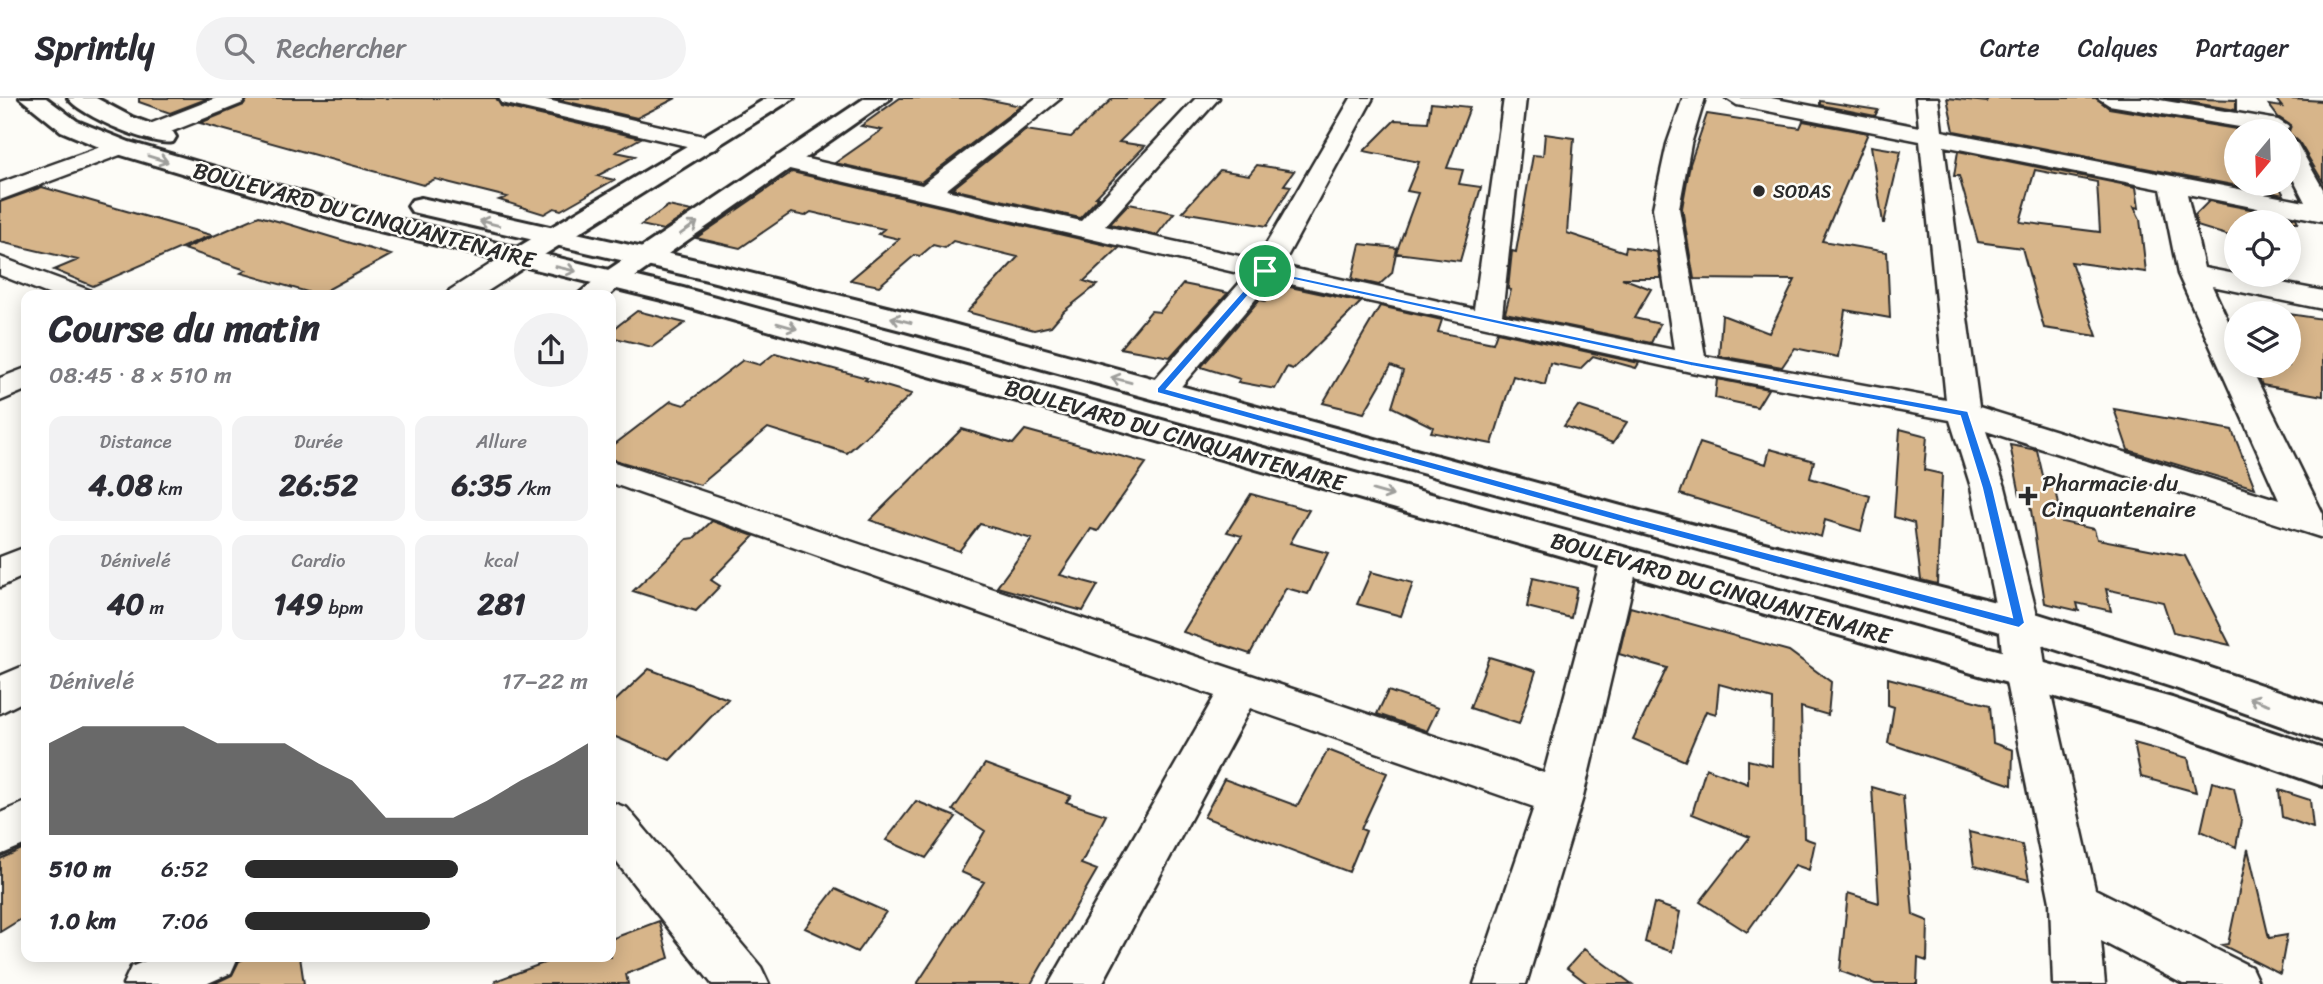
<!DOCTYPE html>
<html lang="fr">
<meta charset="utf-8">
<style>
:root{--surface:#fff;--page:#f2f2f3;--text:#2b2b33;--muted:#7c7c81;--line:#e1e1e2;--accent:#2b2b2b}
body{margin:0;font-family:Sriracha,sans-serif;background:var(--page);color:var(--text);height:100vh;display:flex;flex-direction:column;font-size:26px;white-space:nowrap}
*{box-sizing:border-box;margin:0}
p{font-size:23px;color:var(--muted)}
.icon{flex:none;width:38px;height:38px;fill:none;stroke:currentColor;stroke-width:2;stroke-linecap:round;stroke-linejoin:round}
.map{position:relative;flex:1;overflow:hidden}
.side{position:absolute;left:21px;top:192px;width:595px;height:672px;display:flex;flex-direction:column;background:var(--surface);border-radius:14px;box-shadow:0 4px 18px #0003}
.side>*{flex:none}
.needle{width:46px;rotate:199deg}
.fabs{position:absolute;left:2224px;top:21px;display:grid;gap:14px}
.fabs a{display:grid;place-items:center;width:77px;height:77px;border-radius:50%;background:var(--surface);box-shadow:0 4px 18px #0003;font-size:35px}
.pin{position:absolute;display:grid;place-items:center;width:60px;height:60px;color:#fff;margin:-30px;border:4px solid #fff;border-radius:50%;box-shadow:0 2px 7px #0007}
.round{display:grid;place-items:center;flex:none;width:74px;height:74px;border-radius:37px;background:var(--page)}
.head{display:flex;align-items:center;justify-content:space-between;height:119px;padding:0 28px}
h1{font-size:38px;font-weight:700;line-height:52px}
.figures{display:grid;grid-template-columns:repeat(3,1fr);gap:10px;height:119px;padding:7px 28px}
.figures div{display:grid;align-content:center;border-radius:14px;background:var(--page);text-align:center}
.figures b{font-size:30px;font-weight:700}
.figures small{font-size:19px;font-weight:400}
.figures p{font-size:19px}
.chart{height:196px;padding:14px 28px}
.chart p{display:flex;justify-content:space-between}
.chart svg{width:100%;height:126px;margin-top:7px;fill:var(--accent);opacity:.7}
ul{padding:0 28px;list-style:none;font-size:23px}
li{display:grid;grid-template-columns:112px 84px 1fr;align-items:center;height:52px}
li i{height:18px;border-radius:9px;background:var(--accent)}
header{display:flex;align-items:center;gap:42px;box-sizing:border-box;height:98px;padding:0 35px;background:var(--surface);border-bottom:2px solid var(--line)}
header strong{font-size:33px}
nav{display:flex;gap:38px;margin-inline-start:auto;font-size:24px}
.search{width:490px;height:63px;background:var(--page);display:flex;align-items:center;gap:18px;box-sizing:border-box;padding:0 24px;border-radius:38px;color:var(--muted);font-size:26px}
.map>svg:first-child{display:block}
.building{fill:#d7b58a;stroke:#2b2b2b;stroke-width:2;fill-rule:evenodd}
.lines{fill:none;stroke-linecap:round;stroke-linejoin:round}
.minor-casing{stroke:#2b2b2b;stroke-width:5}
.tertiary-casing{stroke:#2b2b2b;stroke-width:6}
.secondary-casing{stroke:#2b2b2b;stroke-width:6}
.minor{fill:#fdfcf7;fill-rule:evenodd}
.tertiary{fill:#fdfcf7;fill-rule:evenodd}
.secondary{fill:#fdfcf7;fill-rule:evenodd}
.oneway{stroke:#9e9e9b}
.route{fill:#1a73e8;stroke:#fff;stroke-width:2;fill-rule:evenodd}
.poi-dot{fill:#2b2b2b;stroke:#fdfcf7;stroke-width:2.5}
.labels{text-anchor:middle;stroke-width:5;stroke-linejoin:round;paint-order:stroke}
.far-poi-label{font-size:19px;fill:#2b2b2b;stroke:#fdfcf7;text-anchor:start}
.street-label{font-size:23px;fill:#2b2b2b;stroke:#fdfcf7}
.poi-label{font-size:23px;fill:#2b2b2b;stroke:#fdfcf7;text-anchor:start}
</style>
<header>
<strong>Sprintly</strong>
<div class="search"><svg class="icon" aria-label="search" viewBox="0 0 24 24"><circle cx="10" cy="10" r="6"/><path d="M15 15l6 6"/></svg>Rechercher</div>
<nav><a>Carte</a><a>Calques</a><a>Partager</a></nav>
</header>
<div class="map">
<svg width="2323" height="886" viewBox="0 0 2323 886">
<rect width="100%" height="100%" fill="#fdfcf7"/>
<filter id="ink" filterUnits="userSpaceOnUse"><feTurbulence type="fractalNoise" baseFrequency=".0143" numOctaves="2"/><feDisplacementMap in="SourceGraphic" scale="14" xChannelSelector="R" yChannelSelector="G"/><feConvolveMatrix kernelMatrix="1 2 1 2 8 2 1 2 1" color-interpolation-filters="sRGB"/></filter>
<g filter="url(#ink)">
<path class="building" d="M139 0H209L170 15 139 4Z
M248 0H496L501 8 641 40 616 54 635 58 597 78 614 82 561 112 554 110 544 116 499 102 507 99 435 81 423 87 200 25 244 7Z
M551 0H676L637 20Z
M900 0H981L1021 8 921 84 835 65 882 32 861 28Z
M1113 0H1164L1119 44 1145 48 1096 99H1099L1080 120 952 91 1026 32 1071 39Z
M1947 0 1987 4 1989 0H2096L2109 10 2236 31V86L2280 90 2284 97 1954 33Z
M2164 0 2236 2V12Z
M2275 0 2323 3V84L2299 44 2289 35 2290 27 2278 19 2269 7 2282 9Z
M1820 3 1878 12 1875 18 1820 7Z
M1431 5 1470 9 1447 70 1463 72 1459 86 1481 89 1460 163 1396 155 1418 95 1407 93 1419 64 1364 53 1395 22 1428 24Z
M1707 16 1800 30 1803 23 1868 35 1822 143 1887 154 1890 220 1845 212 1838 259 1795 250 1782 269 1719 258 1722 217 1769 235 1795 182 1694 181 1682 110 1690 66Z
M1545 36 1574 40 1567 135 1625 154 1626 149 1657 154 1661 180H1622L1651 191 1634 220 1660 226 1651 245 1505 215 1511 192 1508 191 1512 153 1516 154 1533 57 1543 58Z
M1871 48 1901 53 1884 125H1883Z
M1958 53 2136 89 2139 110 2134 109 2140 121 2146 174 2071 164 2097 238 2044 230 2022 150 1978 144 1959 78H1954ZM2035 72 2097 84 2100 134 2020 124Z
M1257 67 1294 73 1284 87 1291 88 1267 128 1182 114 1220 72 1249 77Z
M792 74 1119 150 1084 183 1097 187 1064 213 1051 228 1034 232 967 214 1018 159 953 143 945 150 933 147 920 158 915 157 879 188 850 182 899 141 878 136 884 131 811 114 805 118 791 115 740 150 696 140Z
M42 89 211 137 93 188 54 172 78 162 0 144V104Z
M2209 103 2296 120 2298 124H2236V140L2197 128 2195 117Z
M1129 106 1174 115 1157 137 1110 126Z
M668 108 692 113 663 132 641 127Z
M259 118 288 126 391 157 318 197 241 175 246 172 184 151Z
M1360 146 1397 150 1392 175 1379 187 1352 181Z
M1183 186 1228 195 1170 259 1120 250 1151 213 1160 214Z
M1276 186 1361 204 1293 271 1287 269 1275 291 1238 284 1240 281 1201 269 1259 202 1265 203Z
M1380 208 1442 222 1438 234 1493 245 1497 234 1639 265 1636 270 1593 258 1580 271 1550 265 1545 287 1513 278 1492 346 1431 334 1433 329 1392 309 1403 273 1391 268 1364 315 1323 305Z
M637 213 685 225 652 249 611 239V233Z
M2289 216 2323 221V298L2262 287 2253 268H2289Z
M775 255 867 280 865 282 912 296 847 355 768 330 700 387 611 361V349L671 303 684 307 743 262 760 267Z
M1717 281 1768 291 1757 309 1715 300Z
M1578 308 1627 324 1613 345 1564 328Z
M2114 311 2232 332 2255 390 2128 352Z
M962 331 1013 346 1025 332 1146 365 1098 433 1091 431 1060 477 1098 487 1083 513 997 489 1032 441 980 426 959 453 870 422Z
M1900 331 1927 338 1924 372 1942 376 1937 486 1921 482 1914 425 1894 419Z
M1700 345 1766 366 1770 351 1814 363 1810 380 1870 398 1861 433 1825 422 1821 439 1680 396Z
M2010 347 2037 352 2044 382 2055 385 2062 424 2094 431 2097 441 2185 458 2230 547 2173 534 2163 504 2106 491 2111 513 2077 505 2079 513 2045 505 2029 399 2020 397Z
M1251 396 1309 412 1290 445 1328 455 1308 496 1286 490 1250 556 1183 534 1242 438 1227 434Z
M712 423 754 438 711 482 720 488 696 513 633 493 687 441 694 440Z
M1371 474 1413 485 1401 518 1357 506Z
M1533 480 1577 490 1571 520 1527 509Z
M1630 509 1789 553 1831 584 1828 617 1801 609 1804 740 1815 744 1809 772 1795 767 1747 834 1700 804 1750 739 1692 716 1706 670 1748 686V662L1772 668 1773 601 1719 586 1716 616 1706 613 1685 663 1633 641 1667 570 1619 556Z
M1489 559 1536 573 1519 626 1470 610Z
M649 571 728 601 670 662 611 637V607Z
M1888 580 1990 607 1993 645 2013 652 2012 687 1888 645 1894 609 1888 607Z
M1388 593 1438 610 1427 633 1377 616Z
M2134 645 2188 660 2196 694 2141 679Z
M1328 652 1387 675 1361 731 1366 733 1349 774 1204 719 1224 681 1297 708Z
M985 666 1071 698 1066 704 1106 717 1081 766 1097 772 1031 886H917L984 784 961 774 985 733 953 712Z
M2212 684 2234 690 2241 722 2236 749 2201 733Z
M1872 689 1903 698 1913 817 1928 823 1927 863 1918 860 1917 886H1875L1840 873 1848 795 1879 805Z
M2279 692 2310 702 2313 730 2282 719Z
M916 703 956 719 926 760 886 742Z
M1969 734 2022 747 2029 782 1974 768Z
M26 749V818L0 834V761Z
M2248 751 2269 840 2287 837 2280 876 2222 847 2228 846Z
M835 791 886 814 857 854 805 830Z
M1654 805 1680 814 1672 854 1645 844Z
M659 823 669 860 626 876 628 886H496L495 883 560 859H611V841Z
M1584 851 1632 886H1588L1567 870Z
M248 859H300L304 886H213L232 877 239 863Z"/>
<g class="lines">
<defs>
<path id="minor" d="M216 0H246L243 5 158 39H142L138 34 142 29Z
M499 0H539L716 41 720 46 716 51 708 53 502 5Z
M1036 0H1061L946 92 1081 123 1196 0H1219L1105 128 1257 162 1351 0H1373L1282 168 1474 211 1504 0H1526L1502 217 1674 252 1653 110 1667 46 1683 0H1705L1691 46 1679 110 1705 258 1946 302 1920 43 1737 7 1726 0H1771L1919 29 1916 0H1938L1942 33 2305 104 2289 73V43L2297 45 2323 91V123L2187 96 2204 170 2323 193V211L2212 188 2236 240V268H2250L2323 416V440L1986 333 2005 389 2039 525 2046 574 2095 791 2251 869 2259 886H2183L2101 843 2105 886H2053L2050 804 2004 574 1999 525 1971 389 1950 322 1691 274 1272 182 1172 299 1161 302 1150 299 1145 292 1247 177 785 70 777 68 773 63 777 58 785 56 922 87ZM1944 48 2161 91 2178 176 2279 402 1979 309Z
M2098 0H2148L2278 22 2289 29 2286 33H2263L2109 7Z
M120 42 128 44 132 49 128 54 0 102V85Z
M518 153 528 155 532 161 528 167 480 198H446L450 192 508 155Z
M0 159 89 192 93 198H53L0 177Z
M612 174 622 176 626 182 609 198H576L602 176Z
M26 270V292L0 303V280Z
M611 363 1544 675 1601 461 1607 452 1620 449 1633 452 1639 461 1583 699 1526 886H1474L1534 709 1250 610 1102 886H1049L1215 598 611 385Z
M26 449V477L0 489V459Z
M26 567V602L0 615V578Z
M26 704V746L0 757V715Z
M611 704 627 710 761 869 769 886H712L611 757Z
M155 859H238L231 875 206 886H123L131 869Z"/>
<path id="tertiary" d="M767 0H794L528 167 518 170 508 167 504 161 508 155Z
M865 0H891L622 188 612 191 602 188 597 182 602 176Z"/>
<path id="secondary" d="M20 0H46L77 23 129 44 373 115 683 190 2172 600 2323 651V688L2160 630 2025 590 662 202 355 127 111 54 61 33Z
M68 0H96L132 19 173 34 176 39 173 44C153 49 79 17 68 0Z
M421 100 705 164 927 219 1636 412 2019 510 2205 568 2323 608V643L2175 590 2011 537 905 233 703 181 412 114 408 108 412 102Z"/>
</defs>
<use href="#minor" class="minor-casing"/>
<use href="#tertiary" class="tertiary-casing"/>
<use href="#secondary" class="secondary-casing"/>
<use href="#minor" class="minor"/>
<use href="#tertiary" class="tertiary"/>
<use href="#secondary" class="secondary"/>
</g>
<defs><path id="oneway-shaft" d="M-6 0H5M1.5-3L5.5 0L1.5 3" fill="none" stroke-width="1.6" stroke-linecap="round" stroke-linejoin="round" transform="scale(1.75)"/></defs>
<g class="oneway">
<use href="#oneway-shaft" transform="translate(158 61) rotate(17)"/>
<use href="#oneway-shaft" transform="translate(489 125) rotate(-166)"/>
<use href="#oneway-shaft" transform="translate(689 130) rotate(-35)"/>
<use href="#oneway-shaft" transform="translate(566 171) rotate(13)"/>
<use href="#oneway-shaft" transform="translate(901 222) rotate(-166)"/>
<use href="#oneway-shaft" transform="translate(787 228) rotate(16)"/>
<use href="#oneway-shaft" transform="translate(1121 282) rotate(-165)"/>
<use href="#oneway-shaft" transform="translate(1383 395) rotate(16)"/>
<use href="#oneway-shaft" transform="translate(2259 603) rotate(-160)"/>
</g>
</g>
<path class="route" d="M1262 171 1691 263 1968 313 1993 390 2025 525 2019 530 1628 426 1157 295V290ZM1267 176 1691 268 1960 318 1982 390 2012 519 1635 420 1167 291Z"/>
<g class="poi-dot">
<circle cx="1759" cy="93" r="7"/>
<path d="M2024.5 387.5h7v7h7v7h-7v7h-7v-7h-7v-7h7z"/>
</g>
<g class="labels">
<g class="far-poi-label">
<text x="1773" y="100">SODAS</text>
</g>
<g class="street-label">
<text transform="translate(364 117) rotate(15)" y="8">BOULEVARD DU CINQUANTENAIRE</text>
<text transform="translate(1175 337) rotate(16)" y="8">BOULEVARD DU CINQUANTENAIRE</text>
<text transform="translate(1721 490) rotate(16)" y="8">BOULEVARD DU CINQUANTENAIRE</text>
</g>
<g class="poi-label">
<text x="2042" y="393">Pharmacie du<tspan x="2042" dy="26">Cinquantenaire</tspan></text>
</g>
</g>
</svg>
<div class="fabs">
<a><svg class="needle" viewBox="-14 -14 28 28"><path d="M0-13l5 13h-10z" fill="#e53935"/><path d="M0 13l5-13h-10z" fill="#7c7c81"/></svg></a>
<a><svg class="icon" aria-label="locate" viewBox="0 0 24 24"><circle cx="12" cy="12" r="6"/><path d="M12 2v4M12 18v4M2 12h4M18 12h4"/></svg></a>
<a><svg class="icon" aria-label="layers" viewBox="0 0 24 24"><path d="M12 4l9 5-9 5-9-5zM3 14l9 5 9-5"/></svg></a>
</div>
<div class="pin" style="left:1265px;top:173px;background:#1e9e55"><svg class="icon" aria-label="arrive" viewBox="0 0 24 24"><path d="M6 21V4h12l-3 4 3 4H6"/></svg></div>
<section class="side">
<div class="head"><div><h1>Course du matin</h1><p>08:45 · 8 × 510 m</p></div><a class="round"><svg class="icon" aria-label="share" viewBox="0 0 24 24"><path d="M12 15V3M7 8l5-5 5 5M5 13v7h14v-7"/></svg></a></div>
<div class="figures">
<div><p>Distance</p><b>4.08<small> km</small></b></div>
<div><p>Durée</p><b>26:52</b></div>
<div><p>Allure</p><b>6:35<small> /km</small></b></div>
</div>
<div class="figures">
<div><p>Dénivelé</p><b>40<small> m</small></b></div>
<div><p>Cardio</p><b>149<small> bpm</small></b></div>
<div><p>kcal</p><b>281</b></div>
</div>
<div class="chart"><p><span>Dénivelé</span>17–22 m</p>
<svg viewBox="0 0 160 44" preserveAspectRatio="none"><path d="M0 44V12L10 6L20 6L30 6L40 6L50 12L60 12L70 12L80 19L90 25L100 38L110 38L120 38L130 32L140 25L150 19L160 12V44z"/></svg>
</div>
<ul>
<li><b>510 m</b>6:52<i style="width:62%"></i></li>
<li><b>1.0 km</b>7:06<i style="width:54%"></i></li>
</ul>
</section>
</div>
